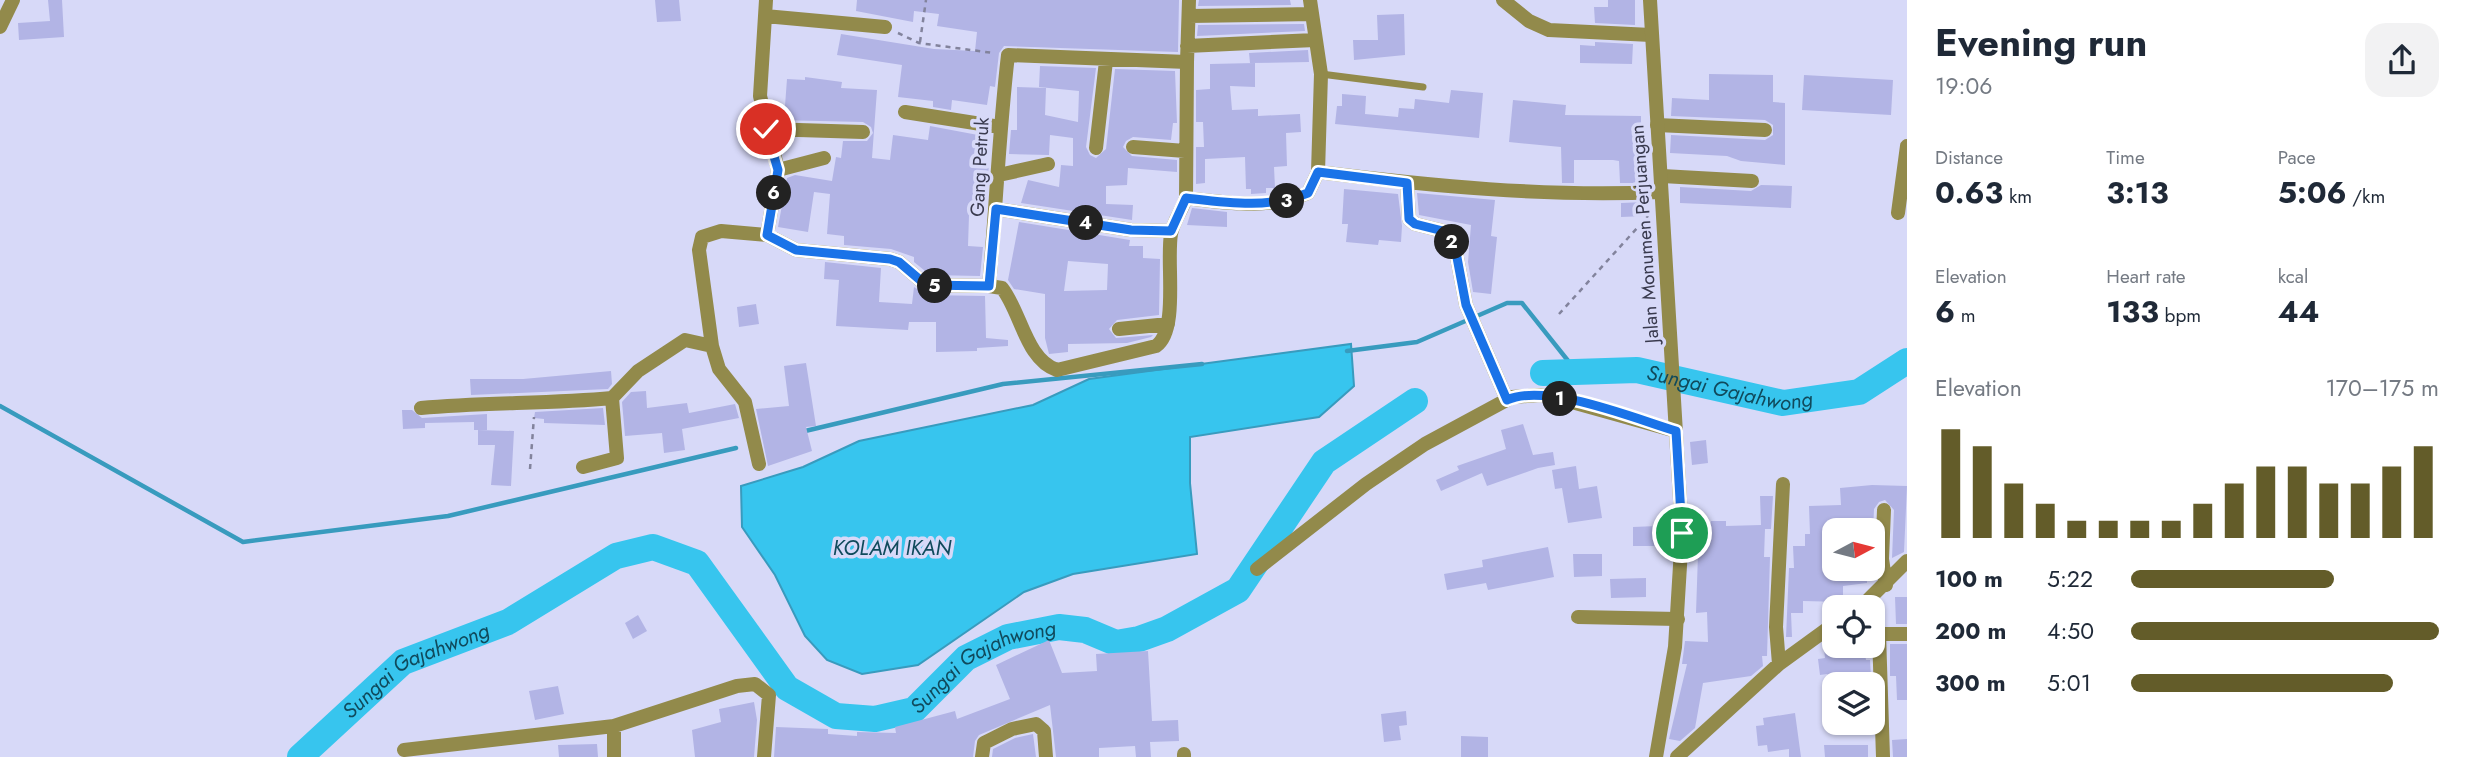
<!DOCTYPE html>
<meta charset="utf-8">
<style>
:root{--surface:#fff;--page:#f2f2f3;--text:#1f2937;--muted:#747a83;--accent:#635c29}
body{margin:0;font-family:Jost,sans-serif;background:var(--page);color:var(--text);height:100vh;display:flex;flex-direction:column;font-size:26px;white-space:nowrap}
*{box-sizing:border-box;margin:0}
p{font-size:23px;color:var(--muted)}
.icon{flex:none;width:38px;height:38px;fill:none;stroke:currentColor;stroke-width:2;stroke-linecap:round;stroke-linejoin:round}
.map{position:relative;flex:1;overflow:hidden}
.panel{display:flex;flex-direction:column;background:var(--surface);width:560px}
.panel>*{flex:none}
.needle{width:46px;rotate:83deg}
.buttons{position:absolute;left:1822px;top:518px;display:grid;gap:14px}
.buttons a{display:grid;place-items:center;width:63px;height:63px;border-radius:14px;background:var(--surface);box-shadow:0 2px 5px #0004;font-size:35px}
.pin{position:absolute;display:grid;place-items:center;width:60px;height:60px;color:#fff;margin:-30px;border:4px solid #fff;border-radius:50%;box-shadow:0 2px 7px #0007}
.km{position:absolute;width:35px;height:35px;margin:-18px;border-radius:50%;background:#222;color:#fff;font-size:19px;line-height:35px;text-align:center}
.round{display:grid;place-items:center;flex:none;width:74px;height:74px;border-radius:21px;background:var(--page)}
.head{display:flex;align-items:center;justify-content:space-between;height:119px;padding:0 28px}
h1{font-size:38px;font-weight:700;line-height:52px}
.stats{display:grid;grid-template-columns:repeat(3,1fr);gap:10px;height:119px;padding:7px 28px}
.stats div{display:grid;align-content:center}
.stats b{font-size:30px;font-weight:700}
.stats small{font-size:19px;font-weight:400}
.stats p{font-size:19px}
.chart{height:196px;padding:14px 28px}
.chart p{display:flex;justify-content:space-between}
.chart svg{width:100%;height:126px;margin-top:7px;stroke:var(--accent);stroke-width:6}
ul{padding:0 28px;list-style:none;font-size:23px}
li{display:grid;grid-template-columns:112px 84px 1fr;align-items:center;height:52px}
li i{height:18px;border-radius:9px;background:var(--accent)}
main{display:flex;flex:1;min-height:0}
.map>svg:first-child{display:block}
.water{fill:#37c5ee;stroke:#389bbe;stroke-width:2}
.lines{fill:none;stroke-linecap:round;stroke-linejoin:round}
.stream{stroke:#389bbe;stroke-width:4.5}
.river{stroke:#37c5ee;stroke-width:26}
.building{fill:#b2b4e5;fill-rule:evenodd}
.path{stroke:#82839c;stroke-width:2.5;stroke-dasharray:5 5;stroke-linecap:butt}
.service{stroke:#928a4b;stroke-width:7}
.minor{stroke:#928a4b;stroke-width:14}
.tertiary{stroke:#928a4b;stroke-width:14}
.route-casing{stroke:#fff;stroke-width:14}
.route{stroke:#1a73e8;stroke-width:9}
.labels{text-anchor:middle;stroke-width:7;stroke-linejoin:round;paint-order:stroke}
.street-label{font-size:19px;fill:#393a4e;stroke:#d7d9f8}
.water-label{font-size:21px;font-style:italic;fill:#104a5c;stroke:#d7d9f8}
</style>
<main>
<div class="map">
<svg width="1907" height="757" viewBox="0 0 1907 757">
<rect width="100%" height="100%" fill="#d7d9f8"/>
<path class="water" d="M1351 344 1354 386 1319 417 1190 437V483L1197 554 1073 574 1024 592 918 665 862 674 827 660 805 636 775 575 742 527 741 486 803 467 859 441 1033 405 1089 379Z"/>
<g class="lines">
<path class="stream" d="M1347 351 1417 342 1507 303H1522L1577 372
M0 406 243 542 448 516 736 448
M801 432 1003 384 1202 364"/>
<g class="river">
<path id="s1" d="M1543 373 1637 370 1783 403 1859 392 1907 361"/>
<path id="s2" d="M300 757 403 662 508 622 616 556 653 547 697 563 787 688 836 716 875 719 914 710 966 658 1008 637 1059 627 1085 630 1116 643 1139 639 1167 629 1238 590 1324 462 1415 401"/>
</g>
</g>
<path class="building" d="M48 0H62L64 37 19 40 18 23 50 21Z
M655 0H679L681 21 657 22Z
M857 0H1179L1178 52 1004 46 999 53 995 87 990 86 987 105 952 100 951 110 933 107V101L898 97 902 65 837 55 841 34 934 49 975 51 977 32 937 26 939 14 914 11 913 22 856 11Z
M1199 0H1290L1291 5 1198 6Z
M1608 0H1635V25L1595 23 1594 7H1608Z
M1404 14 1405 55 1354 60 1353 40H1378L1377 15Z
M1304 24 1305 31 1197 36 1198 25Z
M1595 42 1633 44 1632 64 1580 63V45L1595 46Z
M1308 50 1309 62 1250 63 1249 53Z
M1255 63V87L1230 86 1232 110 1258 109V116L1300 114 1301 132 1286 133 1287 166 1274 167 1275 188H1266V193L1251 194V189H1246L1245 157 1205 159V183L1196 184V147H1204L1203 122H1196V90L1210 89V64Z
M1040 66 1096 68 1086 147 1090 155 1096 158 1106 149 1115 69 1175 71 1177 123H1173L1171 140 1133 137 1126 141 1123 147 1132 156 1177 160V172L1128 168 1127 185 1106 186V204L1133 205 1132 220 1021 203 1028 180 1059 187 1061 165 1073 166V138L1050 135 1049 155 1009 154 1011 130H1017V87L1046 88 1045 115 1078 122 1079 91 1039 87Z
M1709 74 1773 75V102L1785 103V165L1741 161 1727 156 1670 153 1671 135 1765 140 1773 135V125L1765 120 1671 116 1672 98 1709 100Z
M1804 75 1893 80 1891 115 1802 110Z
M805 77 842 82 841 88 877 90 872 158 890 160 893 135 928 140 930 126 978 135 973 161 989 164 986 199 979 197 976 216 969 215 968 246 983 247 980 276 930 275 914 262V257L891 249 844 245V236L827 234 830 194 814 192 808 232 778 227 787 178 795 175 832 181 836 157 841 158 843 141H867L873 133 871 127 863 122 776 120 773 106H785L787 79 805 80Z
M1451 90 1483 93 1479 138 1335 124 1337 106H1342V94L1366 96 1365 114 1398 117 1399 108 1414 109 1415 99 1449 103Z
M1513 100 1566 105 1565 115 1641 116V144H1649L1647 183H1620L1619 161 1613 160H1574V183H1562L1561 147 1509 142Z
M1761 185 1792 186 1791 208 1680 203V187L1751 191Z
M1344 189 1398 194 1402 226 1401 242 1379 240 1378 245 1346 242 1348 224H1342Z
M1417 193 1495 200 1491 236 1497 237 1491 294 1473 292 1468 262 1471 225 1419 215Z
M1646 202V216L1621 217V203Z
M1192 208 1227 212V227L1187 225Z
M1019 222 1130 240 1129 246H1143V258L1160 259 1159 315 1117 320 1109 329 1116 338 1153 335 1151 337 1127 343 1068 344V352L1049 354 1045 338V294L1014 289 1008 280ZM1068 261 1108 264 1107 290 1064 291Z
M825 262 881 268 879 302 912 304 914 287 926 295 985 296 986 338 1008 340V346L977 348V351L936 352V322H909L908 330 836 326 839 280 824 279Z
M756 304 759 324 739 327 737 307Z
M806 363 816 426 806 427 812 451 768 466 756 409 789 406 784 366Z
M611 371 612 384 608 389 471 395 470 379H523Z
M646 391 647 408 687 403 689 413 735 404 739 418 682 429 685 450 664 453 662 433 625 436 622 402 631 392Z
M603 408 605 425 544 423V419L534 418 535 412Z
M402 410H412L422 418 487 414V430H474V422L425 423V428L403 429Z
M1523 424 1533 455 1553 452 1555 465 1538 468 1487 486 1482 473 1441 491 1436 480 1459 470 1457 466 1506 449 1501 430Z
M478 430 514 431 511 486 491 485 495 445H478Z
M1706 440 1708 463 1692 465 1690 442Z
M1576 466 1579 489 1597 486 1602 518 1568 523 1562 488 1555 489 1552 470Z
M1872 485 1907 486 1904 552 1892 558 1894 510 1885 500 1879 502 1874 509 1872 556V530H1834V571H1867V583L1843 586V602L1803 601V613H1791L1792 637H1786L1789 568H1794L1793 546H1805V534H1810L1809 506 1841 505 1840 488Z
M1760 496H1773L1771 529H1765L1764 557H1770L1767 656H1762L1763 666 1751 676 1703 683 1695 728 1680 741 1669 739 1687 664H1682L1685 641 1708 642 1707 612 1696 613 1698 554H1703V532H1711V521H1726V526L1761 525Z
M1657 526 1658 546H1633V527Z
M1548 547 1554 577 1488 590 1486 583 1447 590 1444 574 1483 567 1482 560Z
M1573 554H1602V576L1574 577Z
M1646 578V597L1611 598 1610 579Z
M1895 597H1907V624H1896Z
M638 615 647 631 633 639 625 623Z
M1049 640 1062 673 1097 671 1096 654 1148 651 1152 721 1178 720 1179 741 1150 742 1151 757H1136L1135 746 1099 748V757H1056L1050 705 979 735 975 741 973 757H774L776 727 828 729V734L857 736V732L896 733 895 727 955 711 957 719 1010 699 996 665Z
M1890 644H1907V700H1897L1896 676H1890Z
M1838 646H1864L1866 660H1870L1871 677H1862L1863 684H1829L1827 674 1820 675 1818 659 1825 658 1824 649Z
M558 686 564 714 535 720 529 691Z
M754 702 757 720 754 757H695L692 730 721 722 719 709Z
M1406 711 1407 725 1399 726 1401 740 1384 742 1381 714Z
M1795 713 1801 757H1789V749L1768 752 1767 745 1758 746 1756 726 1764 725 1763 718Z
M1033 734 1036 757H992L993 749 1015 738Z
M1461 736 1488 737V757H1461Z
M1907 739V757H1893L1892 740Z
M597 744 598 757H559L558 745Z
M1824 745H1868V757H1825Z"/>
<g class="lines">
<path class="path" d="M898 33 919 43 993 53
M920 42 926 0
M1559 314 1648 216
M530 469 534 417"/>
<path class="service" d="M1321 74 1423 87"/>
<path class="minor" d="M1310 0 1321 74 1318 172C1432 186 1545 197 1660 192
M1503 0 1529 21 1549 30 1651 35
M765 16 885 27
M1189 16 1312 14
M1187 46 1315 40
M905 112 1000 127
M1657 125 1765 130
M766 129 863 132
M1133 147 1185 151
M1096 148 1106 61
M778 170 824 158
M999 175 1048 164
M1662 176 1752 181
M1407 183 1409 219 1415 224 1443 231 1455 247 1466 305 1507 400
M1186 198 1187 62
M996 209 1131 230 1171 231
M1898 213 1907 146
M767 235 796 250 890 259 899 262 926 285 989 286C996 209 999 132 1008 55L1187 62 1189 0
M989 286 1002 288C1021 312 1026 360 1057 370L1156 346C1179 330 1166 262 1171 234 1173 222 1182 210 1186 198 1229 203 1267 210 1308 193L1318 172
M1119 329 1168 324
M421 408C485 402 549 404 612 398
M759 464 745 402 719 369 712 346 699 250 702 237 721 231 767 235 778 170 760 96 766 0
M583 467 617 458 612 398 638 371 685 340 712 346
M1884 510 1882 559 1886 585
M1257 569 1366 484 1425 444 1512 397 1541 395 1561 399 1676 431
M1866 602 1907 561
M1872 608 1879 634 1883 757
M1578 617 1678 619
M1879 634H1907
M1779 664 1776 627 1783 484
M614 726 737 686 755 684 769 695 764 757
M404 750 614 726V757
M982 757 984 743 1012 729 1036 724 1044 731 1046 757
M1184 757V754
M1677 757 1779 664 1834 624"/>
<path class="tertiary" d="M1650 0 1682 533 1675 647 1656 757
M0 27 13 0"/>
</g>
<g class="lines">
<defs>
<path id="route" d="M766 129 778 170 767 235 796 250 890 259 899 262 926 285 989 286 996 209 1131 230 1171 231 1186 198C1229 203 1267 209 1308 193L1318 172 1407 183 1409 219 1415 224 1443 231 1455 247 1466 305 1507 400C1546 382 1636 419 1676 431L1682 533"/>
</defs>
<use href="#route" class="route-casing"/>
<use href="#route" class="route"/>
</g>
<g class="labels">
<g class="street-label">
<text transform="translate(979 167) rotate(-87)" y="7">Gang Petruk</text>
<text transform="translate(1644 234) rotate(-94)" y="7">Jalan Monumen Perjuangan</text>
</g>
<g class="water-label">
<text dy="7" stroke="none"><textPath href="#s1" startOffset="189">Sungai Gajahwong</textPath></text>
<text x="892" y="555">KOLAM IKAN</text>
<text dy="7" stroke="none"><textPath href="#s2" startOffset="838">Sungai Gajahwong</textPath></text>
<text dy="7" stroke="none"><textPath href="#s2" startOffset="147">Sungai Gajahwong</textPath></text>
</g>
</g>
</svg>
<div class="buttons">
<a><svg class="needle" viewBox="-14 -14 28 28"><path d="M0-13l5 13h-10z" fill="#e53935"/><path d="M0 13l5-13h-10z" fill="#747a83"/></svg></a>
<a><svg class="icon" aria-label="locate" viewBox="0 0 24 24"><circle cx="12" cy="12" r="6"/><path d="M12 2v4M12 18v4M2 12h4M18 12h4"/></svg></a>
<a><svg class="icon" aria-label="layers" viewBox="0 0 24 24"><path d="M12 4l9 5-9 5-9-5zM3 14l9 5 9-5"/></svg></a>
</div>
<div class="pin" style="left:1682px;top:533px;background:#1e9e55"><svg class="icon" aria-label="arrive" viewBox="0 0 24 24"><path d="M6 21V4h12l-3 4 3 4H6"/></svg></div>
<div class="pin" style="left:766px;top:129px;background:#d93025"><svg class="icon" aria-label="check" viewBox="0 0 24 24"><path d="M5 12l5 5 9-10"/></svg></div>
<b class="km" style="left:1560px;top:399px">1</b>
<b class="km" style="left:1452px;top:242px">2</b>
<b class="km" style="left:1287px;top:201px">3</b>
<b class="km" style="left:1086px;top:223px">4</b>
<b class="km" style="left:935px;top:286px">5</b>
<b class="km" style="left:774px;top:193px">6</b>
</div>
<section class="panel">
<div class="head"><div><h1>Evening run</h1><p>19:06</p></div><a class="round"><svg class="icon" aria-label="share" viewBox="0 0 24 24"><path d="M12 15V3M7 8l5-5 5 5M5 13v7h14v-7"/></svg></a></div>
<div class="stats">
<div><p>Distance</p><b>0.63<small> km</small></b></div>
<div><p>Time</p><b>3:13</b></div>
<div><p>Pace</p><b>5:06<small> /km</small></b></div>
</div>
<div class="stats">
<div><p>Elevation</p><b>6<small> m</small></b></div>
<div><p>Heart rate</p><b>133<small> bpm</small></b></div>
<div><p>kcal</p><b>44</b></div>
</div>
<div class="chart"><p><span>Elevation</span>170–175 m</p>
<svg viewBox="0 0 160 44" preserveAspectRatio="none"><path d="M5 44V6M15 44V12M25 44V25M35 44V32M45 44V38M55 44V38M65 44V38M75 44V38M85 44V32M95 44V25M105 44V19M115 44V19M125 44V25M135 44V25M145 44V19M155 44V12"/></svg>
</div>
<ul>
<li><b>100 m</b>5:22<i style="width:66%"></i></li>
<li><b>200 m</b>4:50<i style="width:100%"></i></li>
<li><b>300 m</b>5:01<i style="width:85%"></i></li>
</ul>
</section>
</main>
